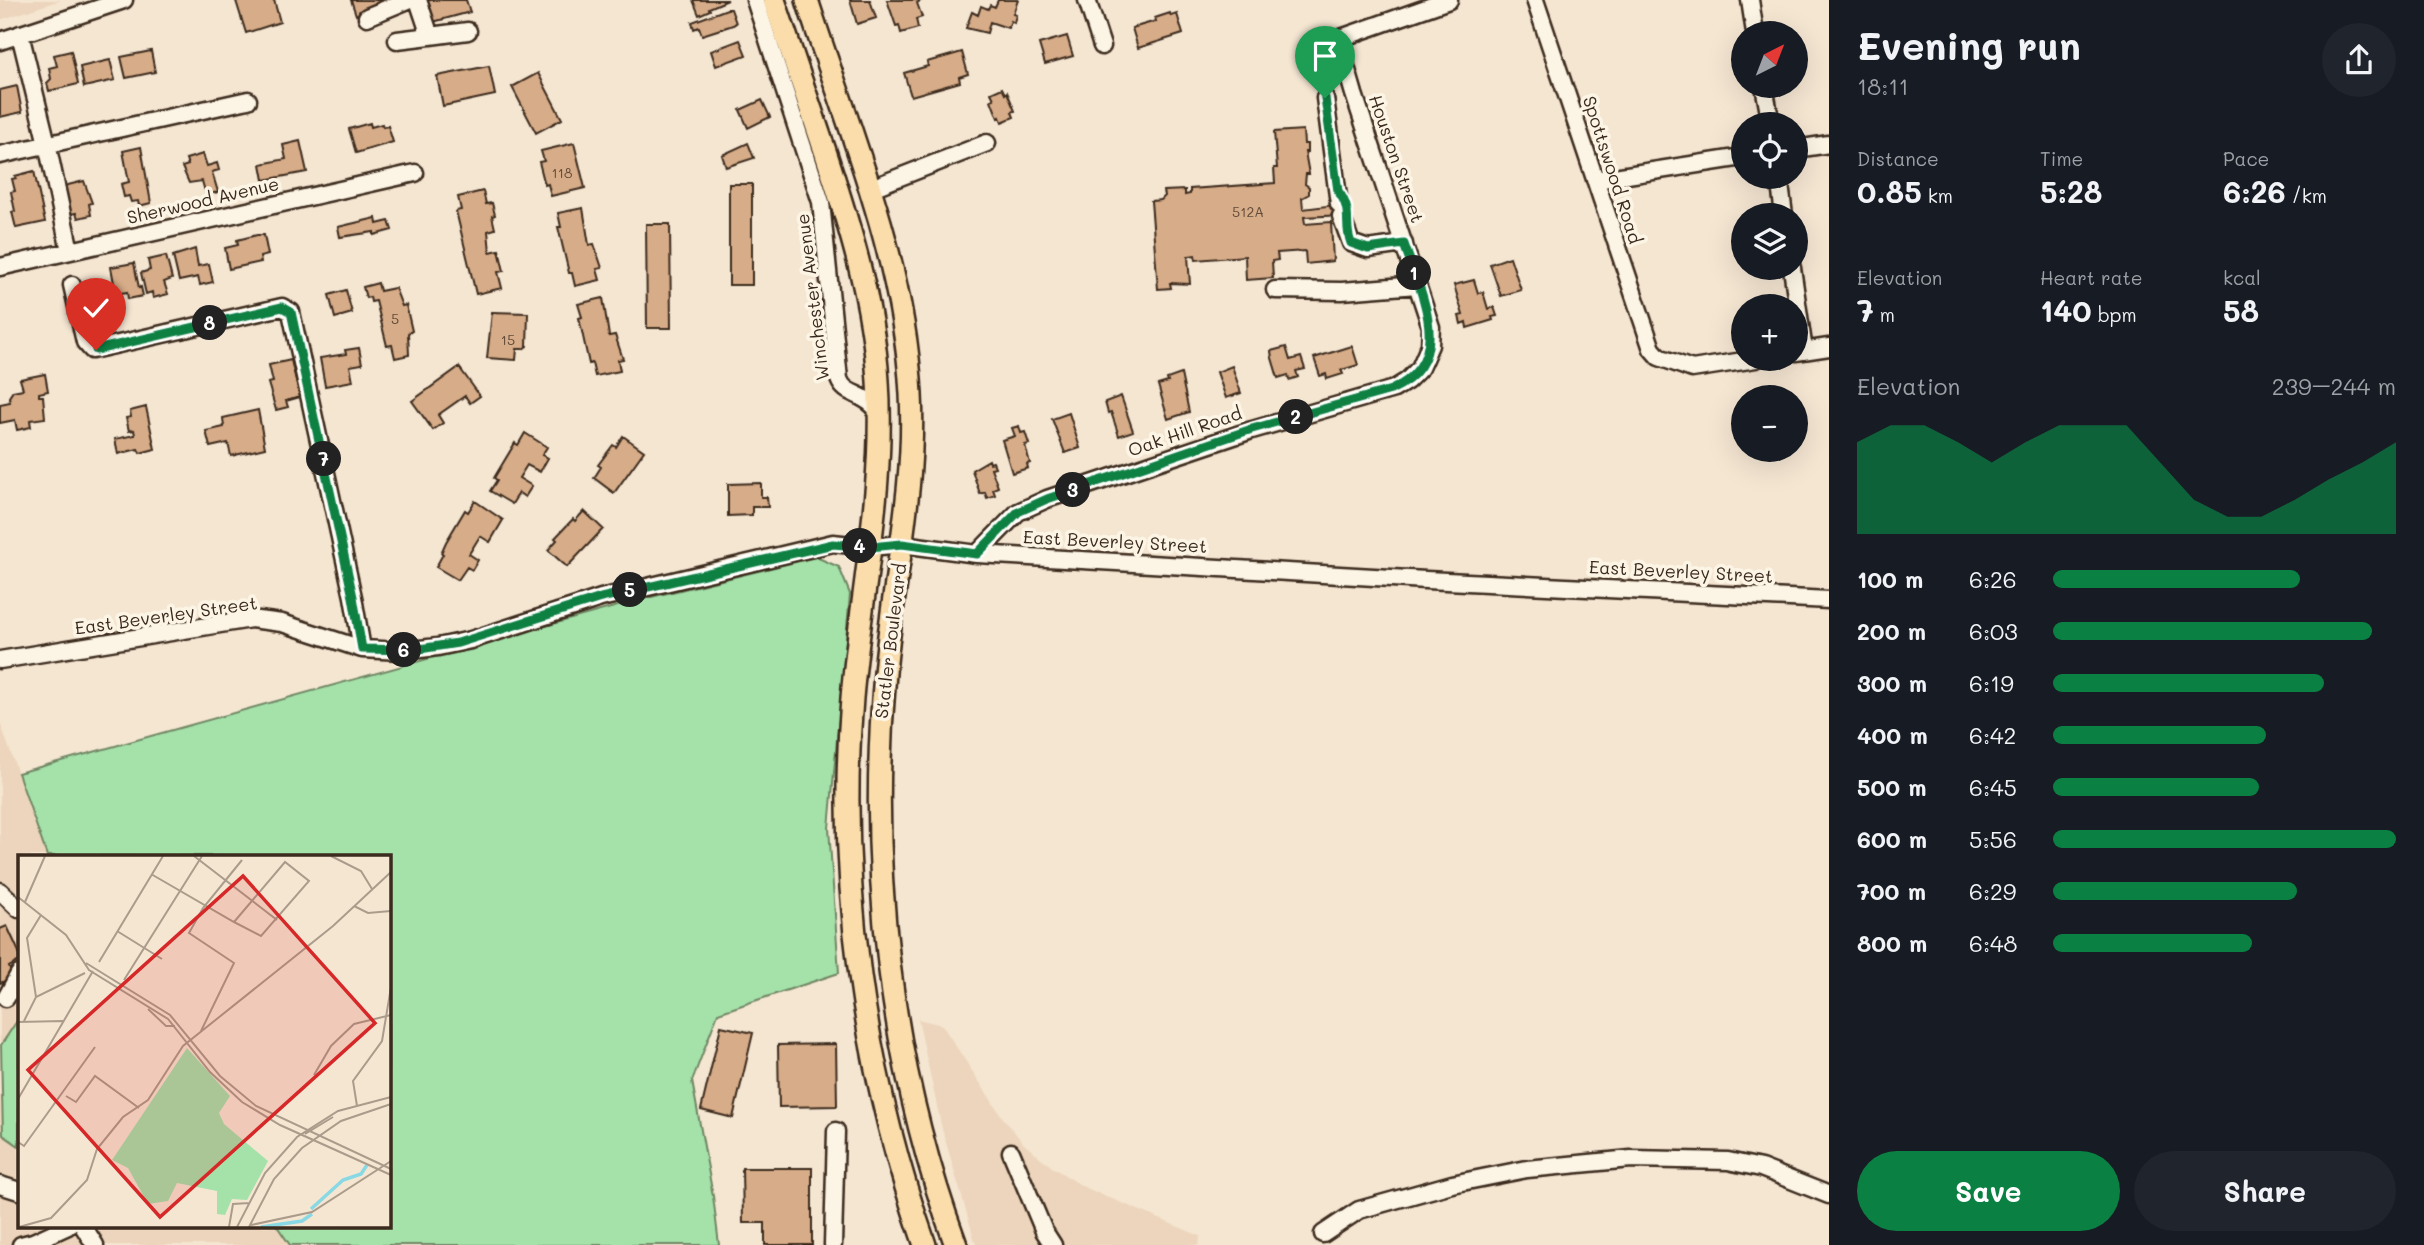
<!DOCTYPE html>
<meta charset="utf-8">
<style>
:root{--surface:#171b24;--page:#20242c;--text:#f1f3f6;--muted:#9ea1a6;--accent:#0b8043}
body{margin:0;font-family:Mali,sans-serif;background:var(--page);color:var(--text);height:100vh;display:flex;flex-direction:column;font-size:26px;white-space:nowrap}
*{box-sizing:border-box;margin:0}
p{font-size:23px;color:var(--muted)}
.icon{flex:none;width:38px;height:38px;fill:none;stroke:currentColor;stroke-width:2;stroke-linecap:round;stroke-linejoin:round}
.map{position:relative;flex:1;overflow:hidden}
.panel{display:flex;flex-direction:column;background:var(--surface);width:595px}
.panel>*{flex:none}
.needle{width:46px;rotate:42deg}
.controls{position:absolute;left:1731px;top:21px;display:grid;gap:14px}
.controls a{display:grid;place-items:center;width:77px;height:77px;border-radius:50%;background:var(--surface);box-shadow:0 7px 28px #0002;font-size:35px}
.pin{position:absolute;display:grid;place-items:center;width:60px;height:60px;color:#fff;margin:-72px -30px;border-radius:50% 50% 50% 0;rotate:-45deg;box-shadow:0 0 7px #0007}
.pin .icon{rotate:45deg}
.km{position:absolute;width:35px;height:35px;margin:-18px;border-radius:50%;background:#222;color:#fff;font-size:19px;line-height:35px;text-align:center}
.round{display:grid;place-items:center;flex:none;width:74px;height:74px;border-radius:37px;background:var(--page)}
.head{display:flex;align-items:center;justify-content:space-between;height:119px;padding:0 28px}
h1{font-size:38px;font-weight:800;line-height:52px}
.stats{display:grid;grid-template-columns:repeat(3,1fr);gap:10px;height:119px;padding:7px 28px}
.stats div{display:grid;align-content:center}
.stats b{font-size:30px;font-weight:800}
.stats small{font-size:19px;font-weight:400}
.stats p{font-size:19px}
.chart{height:196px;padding:14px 28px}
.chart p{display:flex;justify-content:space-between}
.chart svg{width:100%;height:126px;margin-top:7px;fill:var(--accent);opacity:.7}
.cta{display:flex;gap:14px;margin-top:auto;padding:14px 28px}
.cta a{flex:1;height:80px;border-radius:42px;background:var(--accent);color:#fff;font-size:28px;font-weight:800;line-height:80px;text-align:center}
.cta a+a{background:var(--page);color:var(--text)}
ul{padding:0 28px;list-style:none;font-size:23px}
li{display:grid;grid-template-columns:112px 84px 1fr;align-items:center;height:52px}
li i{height:18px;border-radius:9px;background:var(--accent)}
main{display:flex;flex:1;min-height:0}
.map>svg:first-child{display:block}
.built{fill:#ecd5bc}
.green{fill:#a4e2aa;stroke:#708664;stroke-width:2}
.building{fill:#d7ac88;stroke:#3b2a1e;stroke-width:2}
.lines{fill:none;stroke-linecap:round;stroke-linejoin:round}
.minor-casing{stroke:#3b2a1e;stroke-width:21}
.major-casing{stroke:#3b2a1e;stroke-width:26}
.minor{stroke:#fcf5e5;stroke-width:16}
.major{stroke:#fbddab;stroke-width:21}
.route-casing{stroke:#fff;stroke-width:14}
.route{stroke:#0b8043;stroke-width:9}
.labels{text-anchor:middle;stroke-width:7;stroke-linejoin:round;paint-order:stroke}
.number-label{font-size:14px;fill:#624a38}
.street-label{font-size:18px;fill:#3b2a1e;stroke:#fcf5e5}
.inset-river{fill:none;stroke:#89d9e5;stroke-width:3.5}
.inset-road{fill:none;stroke:#ab9b8a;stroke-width:2}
.view{fill:#d62828;fill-opacity:0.15;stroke:#d62828;stroke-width:3.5}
.inset-edge{fill:none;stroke:#3b2a1e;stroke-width:3.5}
</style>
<main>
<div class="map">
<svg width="1829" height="1245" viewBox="0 0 1829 1245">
<rect width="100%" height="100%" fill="#f5e6d2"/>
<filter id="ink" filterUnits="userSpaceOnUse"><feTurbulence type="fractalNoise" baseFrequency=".0143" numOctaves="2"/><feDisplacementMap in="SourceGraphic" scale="14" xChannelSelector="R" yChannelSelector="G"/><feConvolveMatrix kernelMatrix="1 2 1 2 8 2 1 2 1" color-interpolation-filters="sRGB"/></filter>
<g filter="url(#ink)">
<path class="built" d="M0 0H61L0 20Z
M0 722 47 856H19V1018L1 1045 3 1135 19 1146V1226H277L290 1245H0Z
M918 1019 942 1025 1003 1118 1024 1144 1052 1167 1084 1187 1200 1236 1199 1245H976L942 1129Z"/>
<path class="green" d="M816 557 839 567 850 594 829 828 839 973 718 1013 692 1081 713 1196 719 1245H290L277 1226H388V856H47L18 773 643 599Z
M19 1018V1146L3 1135 1 1045Z"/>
<path class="building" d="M239 0H274L280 22 246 33 236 1Z
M351 0H384L386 4 356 15Z
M426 0H466L470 12 433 22Z
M693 0H728L709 8 710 10 699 15Z
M850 0H870L876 18 857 24Z
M887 0H922L917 3 922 17 916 19 918 28 901 33 899 25 896 26Z
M998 0H1018L1013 14 1016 15 1014 23 1011 21 1008 28 990 22 987 33 966 28 972 12 978 15 981 6 988 9 990 5 995 7Z
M727 9H731L736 23 733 25 702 35 699 27 694 29 692 22Z
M1170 13 1171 16 1177 14 1183 34 1138 48 1132 28 1156 21 1155 18Z
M1067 36 1073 56 1045 64 1039 44Z
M740 40 746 55 716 66 711 51Z
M71 51 78 84 49 91 47 83 51 79 49 68 57 66 54 55Z
M151 51 155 72 126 78 121 57Z
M962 52 968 74 959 77 960 82 911 96 904 73 928 66 927 62Z
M110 60 115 80 84 87 80 67Z
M489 66 495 95 443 106 437 76Z
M538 73 562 119 536 133 512 87Z
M17 86 22 112 0 117V90Z
M1002 88 1005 94 1007 92 1015 111 1012 112 1014 117 1002 122 1000 117 998 118 991 100 994 99 991 93Z
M762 100 770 117 748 128 740 110Z
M370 123 371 127 382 124 383 127 388 126 393 142 356 153 349 129Z
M1303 130 1304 144H1307V152H1305L1309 174H1306L1305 184 1309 187V194L1302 198 1303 209 1343 204 1344 215 1304 217 1305 224 1331 222 1333 261 1306 264 1305 251 1277 253 1278 260 1272 261 1273 278 1246 280 1245 256 1196 260 1195 255 1188 256 1190 284 1170 283 1171 288 1158 289 1151 201 1161 200 1165 196 1164 191 1185 190V195L1190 194V189L1275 183 1274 168H1277L1274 132Z
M300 141 307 172 264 180 261 164 286 159 283 145Z
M574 143 585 188 551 196 548 184 545 185 539 162 544 161 541 151Z
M748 143 754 158 726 167 722 155Z
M141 147 151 203 139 206 138 201 131 202 129 196 124 197 121 184 129 182 123 151Z
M203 154 207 166 217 163 219 170 212 172 218 192 206 195 202 181 189 183 182 167 188 165 186 159Z
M34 171 45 222 16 228 12 212 15 211 11 192 15 191 12 179 16 178 15 176Z
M84 181 92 203 89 204 91 215 78 218 76 213 71 214 69 208 65 209 60 187Z
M729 184H752V285H729Z
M483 191 486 204 492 203 495 215 492 216 495 229 488 231 490 252 499 250 504 271 498 272 502 288 476 294 456 211 461 210 458 197Z
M583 208 589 245 594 244 602 268 597 269 600 280 575 286 572 273H569L558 227H561L558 213Z
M376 218 377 224 389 221 392 230 374 235V232L340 237 338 227Z
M646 224H670L671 328H647Z
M257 235H264L268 255 260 257 261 262 229 269 225 248 238 245 237 240Z
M195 249 198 266 209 264 213 282 200 285 198 277 179 281 173 256Z
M166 256 172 279 164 282 168 294 153 298 152 292 146 294 141 273 150 270 148 260Z
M1510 257 1521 290 1501 296 1490 264Z
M134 263 139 288 141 287 143 296 128 299 127 292 116 294 111 267Z
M1474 280 1478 293 1483 292 1488 309 1494 307 1497 316 1492 317 1493 320 1467 328 1466 322 1461 324 1459 316 1463 315 1454 285Z
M378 283 380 291 395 288 402 306 406 305 412 331 408 333 409 355 395 358 392 345 387 346 376 301 371 302 370 297 366 298 363 287Z
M346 290 352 313 335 318 329 295Z
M603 298 609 336 615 335 623 359 618 360 620 371 595 376 592 363 589 364 579 318 582 317 578 304Z
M492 312 528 313 527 346 523 349H517L516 360 487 358Z
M1352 346 1358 365 1341 370 1343 374 1327 379 1326 374 1320 376 1314 358Z
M1286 347 1290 360 1301 357 1305 369 1296 371 1298 377 1289 380 1288 375 1278 378 1272 358 1271 351Z
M359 348 362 364 350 366 353 381 325 386 320 358 346 354 345 350Z
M291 360 300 397 286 401 288 407 276 410 268 383 273 382 269 365Z
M1232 366 1241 393 1226 398 1217 372Z
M459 367 480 396 470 403 465 396 438 415 443 423 433 430 412 401Z
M45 374 48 391 39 393V396H43L45 418 30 420 31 427 17 430 15 420 0 423V404L10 402 9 397 13 391 23 389 20 379Z
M1181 374 1189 412 1168 419 1158 385 1168 382 1167 379Z
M1121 396 1133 431 1119 436 1111 412 1108 413 1105 402Z
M146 407 155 449 140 453 138 449 118 454 115 439 135 435 134 430 129 431 126 418 131 417 130 411Z
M258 410 265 448 231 456 228 443 210 447 206 431 224 427 223 418Z
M1069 413 1080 448 1065 453 1052 419Z
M1019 426 1021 433 1025 432 1029 444 1025 445 1030 463 1027 464 1028 468 1012 473 1002 440 1015 436 1012 428Z
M525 433 547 447 542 455 548 458 540 472 527 465 519 478 532 486 525 497 519 493 512 504 490 491 497 480 494 478 515 443 518 445Z
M623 436 644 451 614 493 594 478 601 467 598 465 613 445 616 447Z
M989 460 990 463 993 462 995 467 991 468 998 487 993 489 995 495 987 498 985 492 980 494 972 470Z
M761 483V497H767L768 507H752V515L728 516V484Z
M475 501 503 520 490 542 480 536 469 554 478 560 472 570 467 567 458 580 436 567 443 554 441 553 446 542 465 510 468 512Z
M584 511 603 529 567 567 548 550 557 540 555 538 573 519 575 521Z
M7 926 19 952V961L9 967 13 978 0 983V929Z
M721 1026 753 1033 733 1118 701 1110Z
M836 1044 837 1106 779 1107 778 1045Z
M742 1168H812V1245H765V1223H743Z"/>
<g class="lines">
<defs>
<path id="minor" d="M418 0 430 36 468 31
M755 0 821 202 839 379C844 393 855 392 866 400 871 403 875 407 880 412
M1087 0 1102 46
M1535 0 1652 349 1659 357 1692 369 1756 359
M1750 0 1755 33
M367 17 408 0
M20 34 47 144 70 251
M397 40 430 36
M0 41 124 0
M1764 86 1771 124
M1325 98 1339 204
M1796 149 1829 144
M0 155 248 100
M1779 177 1784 215
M1595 180 1743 157
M869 189 987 143
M1341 216 1351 243 1368 249 1404 244
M0 267 415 173
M1792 268 1804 351
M72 285 85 342 92 350 282 307 291 312 353 597 362 649
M1275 290 1342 291 1417 285
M1796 352 1829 347
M977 554 1018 512 1047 499 1252 430 1394 389 1407 381 1420 368 1430 345 1431 327 1354 94 1338 39 1449 0
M0 660 251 619 282 623 362 649 401 651 438 647 471 640 601 598 833 543 870 547 902 544 977 554 1426 580 1829 600
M0 891 19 909
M6 998 19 974
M1011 1152 1044 1231 1053 1245
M0 1185 19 1191
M83 1226 95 1245
M1323 1234 1359 1210 1452 1184 1527 1169 1631 1159 1728 1161 1761 1168 1829 1195
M21 1245 33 1242 68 1226
M833 1245 836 1131"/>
<path id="major" d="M774 0C791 50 808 101 825 151 850 227 873 301 878 381 885 488 861 592 852 698 837 882 864 1072 925 1245
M807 0C848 128 904 258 911 394 916 488 893 580 885 673 868 867 889 1062 956 1245"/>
</defs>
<use href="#minor" class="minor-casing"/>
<use href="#major" class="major-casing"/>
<use href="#minor" class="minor"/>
<use href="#major" class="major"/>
</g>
</g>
<g class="lines" filter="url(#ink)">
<defs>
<path id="route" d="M96 350 282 307 291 312 353 597 362 649 413 650 458 643 601 598 833 544 870 547 902 544 977 554 1018 512 1047 499 1252 429 1391 390C1457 360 1421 294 1404 244L1368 249 1351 243C1343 223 1354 212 1338 191L1325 98"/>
</defs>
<use href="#route" class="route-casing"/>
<use href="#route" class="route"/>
</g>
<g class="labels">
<g class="number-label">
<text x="562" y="178">118</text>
<text x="1248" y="217">512A</text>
<text x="395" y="324">5</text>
<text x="508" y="345">15</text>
</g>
<g class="street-label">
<text transform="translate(1396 159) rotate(71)" y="6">Houston Street</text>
<text transform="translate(1612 170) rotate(72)" y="6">Spottswood Road</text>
<text transform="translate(203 201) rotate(-13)" y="6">Sherwood Avenue</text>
<text transform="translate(813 297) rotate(-97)" y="6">Winchester Avenue</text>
<text transform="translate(1185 432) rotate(-19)" y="6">Oak Hill Road</text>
<text transform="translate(1115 542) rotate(3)" y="6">East Beverley Street</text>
<text transform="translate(1681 572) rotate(3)" y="6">East Beverley Street</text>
<text transform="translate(166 616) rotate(-8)" y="6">East Beverley Street</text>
<text transform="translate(891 641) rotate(-83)" y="6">Statler Boulevard</text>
</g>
</g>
<g transform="translate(18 855)">
<rect width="373" height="373" fill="#f5e6d2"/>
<path d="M169 193 212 241 201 258 206 269 250 306 229 345 214 344 207 360 199 359V336L159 328 150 346 130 349 110 313 94 305Z" fill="#a4e2aa"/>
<path class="inset-river" d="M293 354 325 325 343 319 349 310M243 372 284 366 294 359"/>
<path class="inset-road" d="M176 1 259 65M313 1 343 16 354 34M133 19 216 67 243 81 291 26 267 7 216 67M0 42 48 80 71 115 150 164 192 217 224 247 262 270 373 320M7 47 27 1M336 51 350 58 373 56M99 76 144 104M81 107 145 1M68 108 152 160 202 221 238 251 373 314M106 125 184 1M18 142 9 83 23 60M130 154 148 171H157M6 166 18 142 67 118M0 167 45 166M183 176 216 108 171 78 185 53 224 5M296 220 313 191 336 169 373 160M48 241 58 247 77 221 121 253M0 244 75 116M339 251 335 226 364 186 373 132M287 279 315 262M0 287 6 291 77 192M233 370 294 357 373 306M1 372 33 363 69 325 79 294 105 262 130 245 165 191 315 71 373 17M211 372 215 349 231 348M219 372 247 318 279 282 320 256 373 242M231 372 256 324 284 293 323 266 373 249"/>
<path class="view" d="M225 21 357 168 142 362 10 215Z"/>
<rect width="373" height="373" class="inset-edge"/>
</g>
</svg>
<div class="controls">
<a><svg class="needle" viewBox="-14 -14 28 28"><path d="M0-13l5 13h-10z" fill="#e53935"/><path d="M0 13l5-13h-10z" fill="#9ea1a6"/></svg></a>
<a><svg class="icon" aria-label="locate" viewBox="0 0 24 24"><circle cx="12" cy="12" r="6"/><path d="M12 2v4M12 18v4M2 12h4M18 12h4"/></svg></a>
<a><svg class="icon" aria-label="layers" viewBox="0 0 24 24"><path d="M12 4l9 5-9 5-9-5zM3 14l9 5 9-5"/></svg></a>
<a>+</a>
<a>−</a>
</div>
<div class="pin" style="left:1325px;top:98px;background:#1e9e55"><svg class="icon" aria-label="arrive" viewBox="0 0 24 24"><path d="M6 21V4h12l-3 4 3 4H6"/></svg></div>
<div class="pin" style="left:96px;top:350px;background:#d93025"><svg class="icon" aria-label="check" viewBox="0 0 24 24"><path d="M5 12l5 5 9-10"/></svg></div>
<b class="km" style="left:1414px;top:273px">1</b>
<b class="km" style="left:1296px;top:417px">2</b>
<b class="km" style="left:1073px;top:490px">3</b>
<b class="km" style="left:860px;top:546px">4</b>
<b class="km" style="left:630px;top:590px">5</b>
<b class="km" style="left:404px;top:650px">6</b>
<b class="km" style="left:324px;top:459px">7</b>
<b class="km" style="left:210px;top:323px">8</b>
</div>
<section class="panel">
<div class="head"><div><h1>Evening run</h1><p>18:11</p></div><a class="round"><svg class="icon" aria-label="share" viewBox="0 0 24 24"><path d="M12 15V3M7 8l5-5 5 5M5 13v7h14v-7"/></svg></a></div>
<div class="stats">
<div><p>Distance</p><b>0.85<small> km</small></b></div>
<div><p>Time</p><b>5:28</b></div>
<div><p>Pace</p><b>6:26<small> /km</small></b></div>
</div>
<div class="stats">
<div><p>Elevation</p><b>7<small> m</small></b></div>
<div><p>Heart rate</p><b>140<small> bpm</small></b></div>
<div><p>kcal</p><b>58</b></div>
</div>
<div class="chart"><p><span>Elevation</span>239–244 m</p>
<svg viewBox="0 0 160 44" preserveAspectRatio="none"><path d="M0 44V12L10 6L20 6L30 12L40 19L50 12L60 6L70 6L80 6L90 19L100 32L110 38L120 38L130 32L140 25L150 19L160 12V44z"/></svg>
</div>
<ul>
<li><b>100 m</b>6:26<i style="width:72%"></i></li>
<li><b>200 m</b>6:03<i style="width:93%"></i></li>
<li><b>300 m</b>6:19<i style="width:79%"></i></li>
<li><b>400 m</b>6:42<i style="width:62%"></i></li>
<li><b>500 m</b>6:45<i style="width:60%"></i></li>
<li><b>600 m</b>5:56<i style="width:100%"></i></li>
<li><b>700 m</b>6:29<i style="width:71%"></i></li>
<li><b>800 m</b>6:48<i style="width:58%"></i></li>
</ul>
<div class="cta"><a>Save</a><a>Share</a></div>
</section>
</main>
